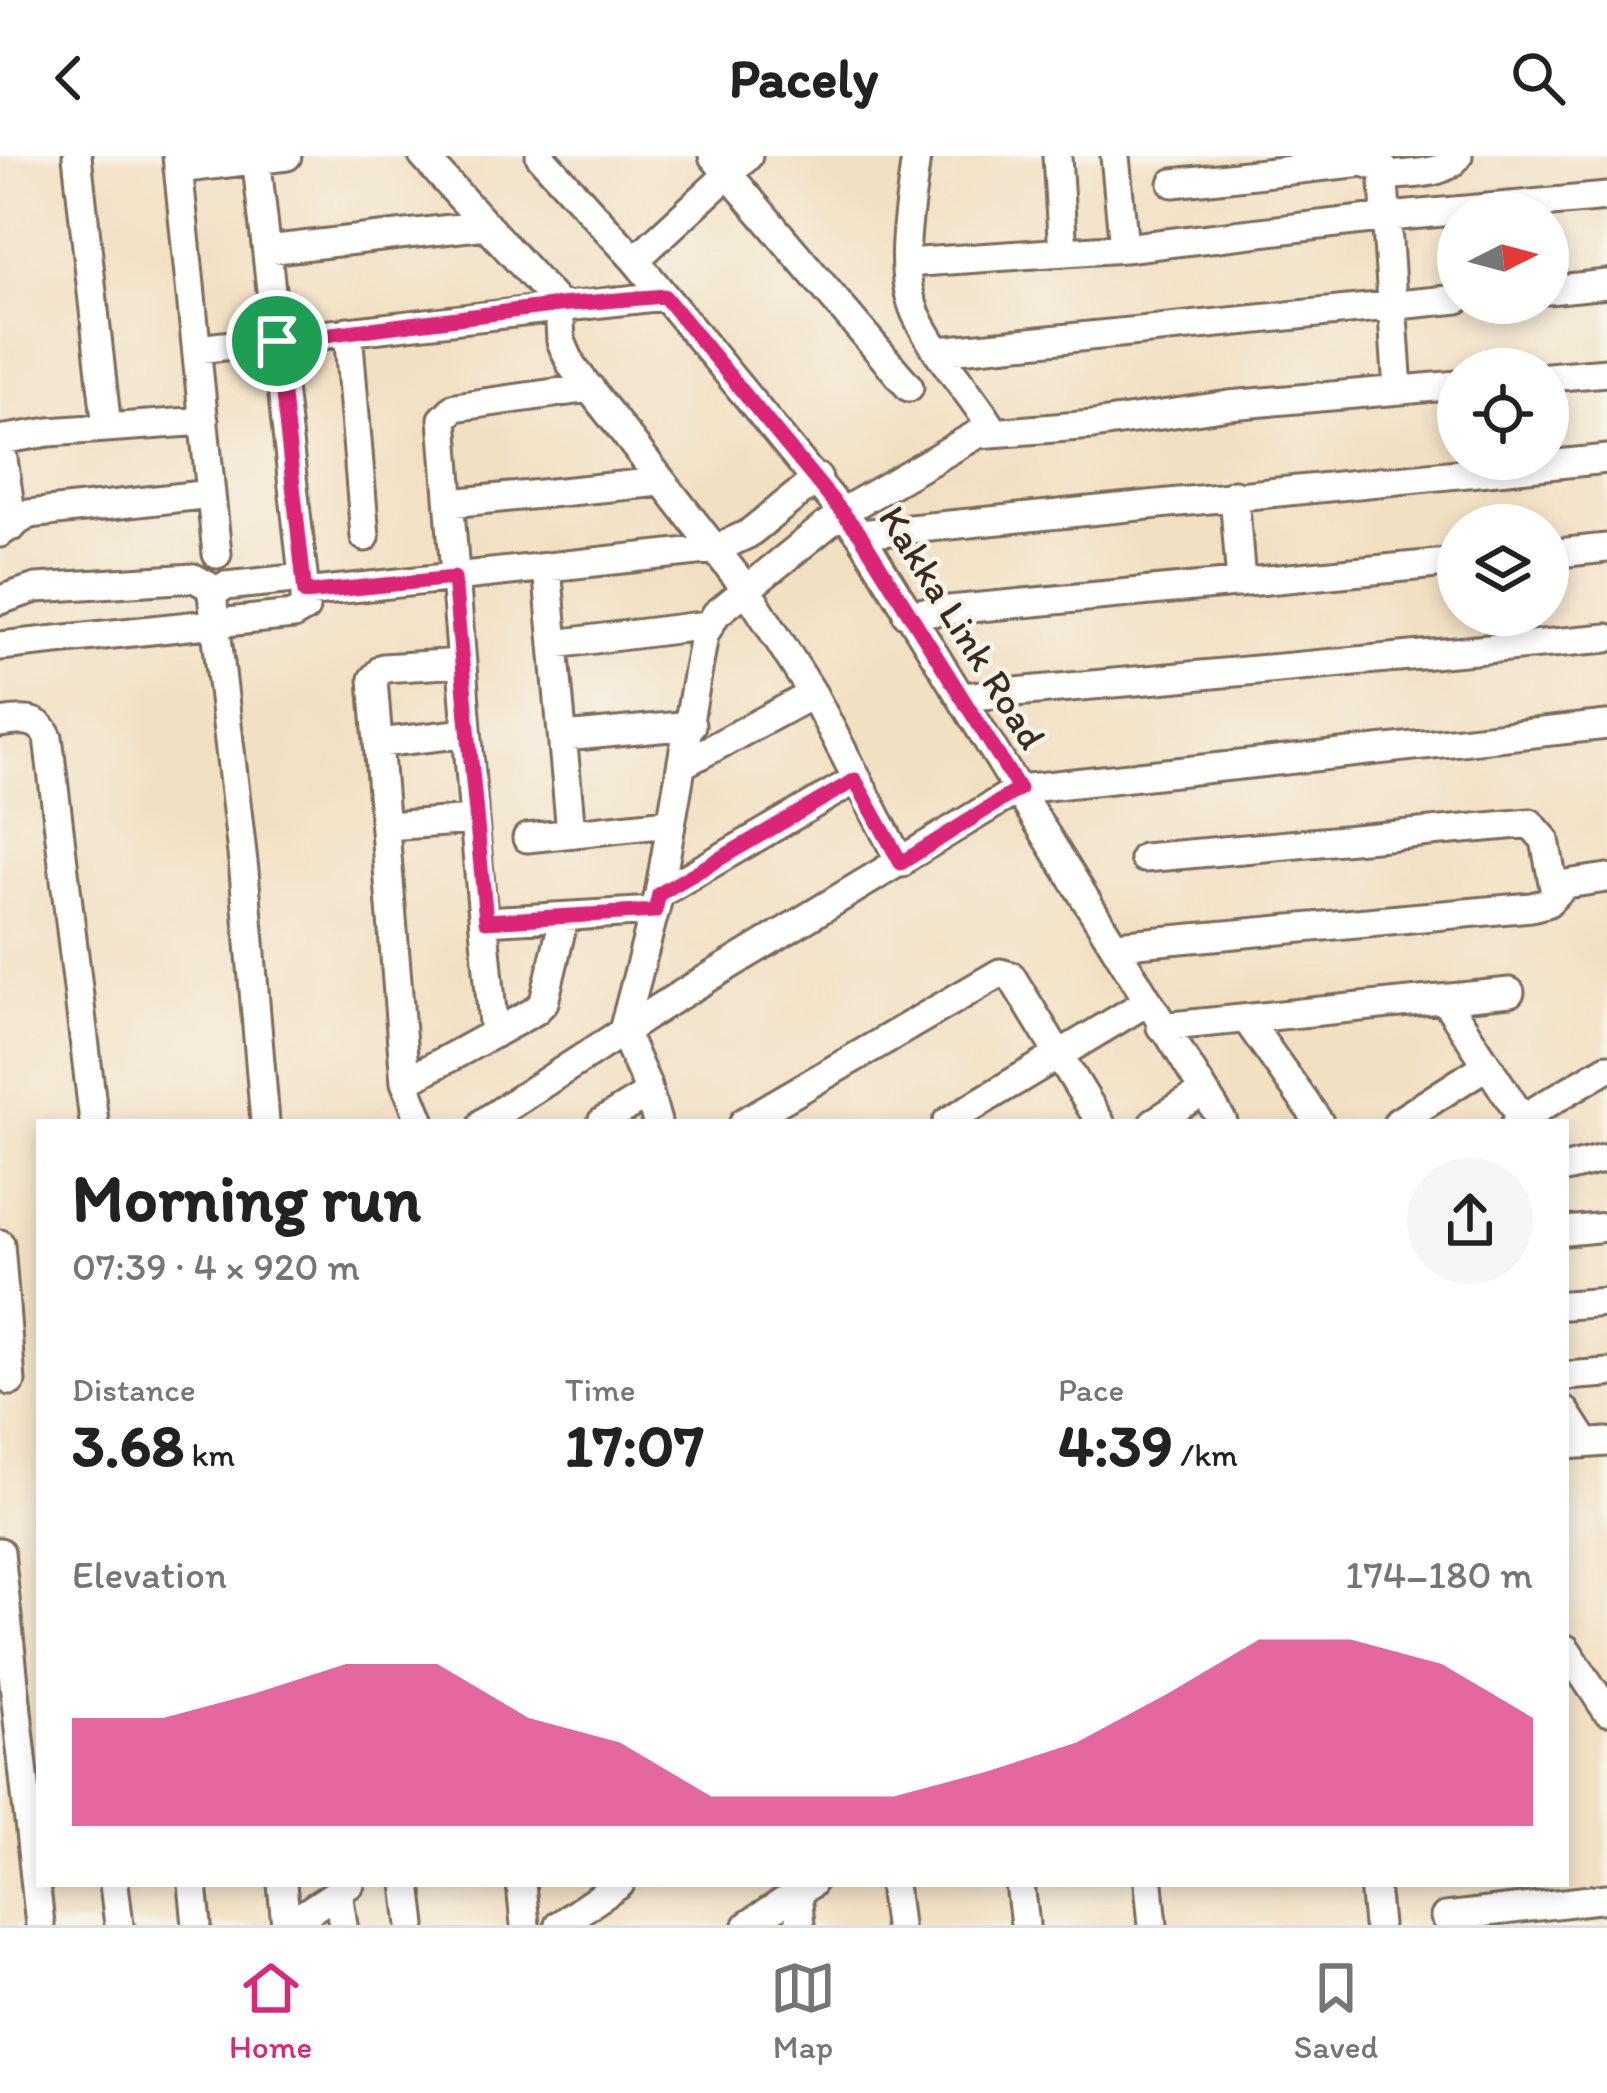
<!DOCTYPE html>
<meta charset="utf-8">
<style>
:root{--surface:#fff;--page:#f6f6f6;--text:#222;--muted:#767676;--line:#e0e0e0;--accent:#db2777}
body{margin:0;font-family:Itim,sans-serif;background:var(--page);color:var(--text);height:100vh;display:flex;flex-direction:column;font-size:45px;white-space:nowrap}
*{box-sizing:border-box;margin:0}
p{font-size:39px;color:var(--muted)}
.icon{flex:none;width:66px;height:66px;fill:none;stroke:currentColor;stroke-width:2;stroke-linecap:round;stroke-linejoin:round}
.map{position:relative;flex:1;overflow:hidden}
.panel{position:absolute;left:36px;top:963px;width:1533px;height:768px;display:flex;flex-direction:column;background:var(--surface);border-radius:0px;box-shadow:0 6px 18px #0003}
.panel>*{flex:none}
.needle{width:78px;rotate:84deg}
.tools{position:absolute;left:1437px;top:36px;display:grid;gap:24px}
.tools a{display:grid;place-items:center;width:132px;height:132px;border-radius:50%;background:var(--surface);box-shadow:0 6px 18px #0003;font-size:60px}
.pin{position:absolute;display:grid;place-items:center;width:102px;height:102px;color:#fff;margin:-51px;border:6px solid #fff;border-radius:50%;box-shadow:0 3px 12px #0007}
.round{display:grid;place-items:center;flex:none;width:126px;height:126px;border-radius:63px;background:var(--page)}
.head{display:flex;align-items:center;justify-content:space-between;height:204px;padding:0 36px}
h1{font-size:66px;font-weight:700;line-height:90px}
.figures{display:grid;grid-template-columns:repeat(3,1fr);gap:18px;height:204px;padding:12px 36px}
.figures div{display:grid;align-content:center}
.figures b{font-size:60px;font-weight:700}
.figures small{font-size:33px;font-weight:400}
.figures p{font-size:33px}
.chart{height:336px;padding:24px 36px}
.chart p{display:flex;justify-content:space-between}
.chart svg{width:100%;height:216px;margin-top:12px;fill:var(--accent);opacity:.7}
header{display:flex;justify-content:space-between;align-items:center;height:156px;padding:0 36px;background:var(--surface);font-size:54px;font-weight:700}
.dock{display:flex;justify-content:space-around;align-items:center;height:168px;border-top:3px solid var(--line);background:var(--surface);font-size:33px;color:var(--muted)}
.dock a{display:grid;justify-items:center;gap:6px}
.dock .selected{color:var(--accent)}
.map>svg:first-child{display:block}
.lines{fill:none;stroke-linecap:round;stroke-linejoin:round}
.minor-casing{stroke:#7b6a58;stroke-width:33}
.minor{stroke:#fff;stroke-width:27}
.route-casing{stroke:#fff;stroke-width:24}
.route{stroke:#db2777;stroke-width:15}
.labels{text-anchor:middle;stroke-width:9;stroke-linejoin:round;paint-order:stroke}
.street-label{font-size:39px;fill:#3b2a1e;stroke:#f7f3e8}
</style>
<header><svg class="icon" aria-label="back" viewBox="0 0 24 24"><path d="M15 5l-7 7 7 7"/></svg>Pacely<svg class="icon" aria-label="search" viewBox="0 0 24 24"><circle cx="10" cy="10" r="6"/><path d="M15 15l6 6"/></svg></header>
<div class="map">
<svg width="1607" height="1769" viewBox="0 0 1607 1769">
<rect width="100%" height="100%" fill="#f7f3e8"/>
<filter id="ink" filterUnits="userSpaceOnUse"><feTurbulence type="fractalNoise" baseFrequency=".00833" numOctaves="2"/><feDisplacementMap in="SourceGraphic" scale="24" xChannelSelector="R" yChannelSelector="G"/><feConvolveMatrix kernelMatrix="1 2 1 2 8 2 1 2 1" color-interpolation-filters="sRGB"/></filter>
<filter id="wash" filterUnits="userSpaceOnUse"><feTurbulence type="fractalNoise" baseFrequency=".004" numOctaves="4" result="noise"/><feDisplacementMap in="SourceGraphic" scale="48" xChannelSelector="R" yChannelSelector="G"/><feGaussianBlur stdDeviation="2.7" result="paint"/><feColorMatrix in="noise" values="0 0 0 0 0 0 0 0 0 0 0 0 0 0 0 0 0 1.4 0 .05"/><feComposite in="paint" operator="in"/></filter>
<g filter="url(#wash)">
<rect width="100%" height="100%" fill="#f2e0c3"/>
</g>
<g filter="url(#ink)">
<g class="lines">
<defs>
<path id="minor" d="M77 0 107 272
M177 0 217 398
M256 0 305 437
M423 0 559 149 561 185 572 210 747 434 813 538 901 707
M540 0 635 104 860 378 1223 966
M713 0 909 231
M916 0C911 49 895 111 916 158 936 201 970 235 994 275
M1057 0 1063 96
M178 13 287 0
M1385 20C1409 17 1444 20 1458 0
M1173 27 1363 6 1383 12 1398 234
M1124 92 1388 61 1607 41
M267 94 486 69
M635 104 748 0
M906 107 1124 92 1115 0
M1548 134 1607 128
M348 175 365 381
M197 193 664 140
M939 195 1458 143
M1548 221 1607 216
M0 283 13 370
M0 284 49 276 204 265
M1234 338 1241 427
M450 347 660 326
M0 377 29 358 211 338
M860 378 1607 303
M1548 398 1607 392
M547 411 571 677
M0 444 36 432 194 422 214 433
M907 458 1458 406
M555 488 708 469
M0 490 293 459 305 452V437L716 393 748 378 818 322
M961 541 1607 482
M0 567C19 564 39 560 48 581L94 966
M564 581 691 569
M379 587 467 577
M683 608 813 538
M474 664 443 263 455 251 590 232
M386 670 474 664 494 878
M527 682 669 667
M1144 702 1530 667 1545 684 1555 737
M659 738 855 624
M486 765 655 755
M1116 789 1531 751 1547 747 1566 728 1607 722
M1445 844 1522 962
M1246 863 1319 966
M1161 871 1510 836
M405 926 535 855 544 846 564 762
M265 966 244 715 212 438 225 430 303 422
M421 966 405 926 373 523 383 512 461 507
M484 966 667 847 1019 633 1607 569
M602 966 649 937
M657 966 646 927 623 875 659 738 704 479 716 458 844 355 978 278 1093 269 1229 249 1458 229
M744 966 1000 817 1011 820 1100 966
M947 966 1147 846
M1154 966 1203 936
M1398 966 1487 909
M1516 966 1607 912
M1566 1012 1607 1002
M1566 1075 1607 1071
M0 1088 11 1225
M1566 1149 1607 1146
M1566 1220 1607 1217
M1566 1256 1586 1287
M1566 1289 1607 1286
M0 1396 40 1769
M1566 1493 1607 1555
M114 1728 119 1769
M193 1728 197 1769
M282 1728 286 1769
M407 1728 412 1769
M521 1728 525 1769
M893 1728 898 1769
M1020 1728 1025 1769
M1149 1728 1153 1769
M1374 1728 1378 1769
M338 1736 343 1769
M797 1737 800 1769
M1445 1761 1607 1742
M288 1769 350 1728
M559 1769 620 1728
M748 1769 811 1728"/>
</defs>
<use href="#minor" class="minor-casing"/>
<use href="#minor" class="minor"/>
</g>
</g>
<g class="lines" filter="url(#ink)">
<defs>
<path id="route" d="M664 140 860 378 1019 633 901 707 855 624 659 738 655 755 486 765 454 422 305 437 277 185 559 149Z"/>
</defs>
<use href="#route" class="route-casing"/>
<use href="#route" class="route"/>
</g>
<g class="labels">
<g class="street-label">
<text transform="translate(963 471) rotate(58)" y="14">Kakka Link Road</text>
</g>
</g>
</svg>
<div class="tools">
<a><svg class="needle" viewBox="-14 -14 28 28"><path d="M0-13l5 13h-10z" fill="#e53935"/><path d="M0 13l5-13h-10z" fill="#767676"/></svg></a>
<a><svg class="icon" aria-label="locate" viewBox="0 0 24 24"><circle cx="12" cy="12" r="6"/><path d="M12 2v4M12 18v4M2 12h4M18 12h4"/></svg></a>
<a><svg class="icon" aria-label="layers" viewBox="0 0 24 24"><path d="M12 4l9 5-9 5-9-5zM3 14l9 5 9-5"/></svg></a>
</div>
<div class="pin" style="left:277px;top:185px;background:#1e9e55"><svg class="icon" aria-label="arrive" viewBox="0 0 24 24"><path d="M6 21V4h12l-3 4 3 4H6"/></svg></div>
<section class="panel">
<div class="head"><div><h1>Morning run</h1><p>07:39 · 4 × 920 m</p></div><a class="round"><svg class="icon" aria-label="share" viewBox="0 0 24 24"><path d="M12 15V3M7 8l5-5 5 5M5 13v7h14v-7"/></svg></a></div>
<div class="figures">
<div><p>Distance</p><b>3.68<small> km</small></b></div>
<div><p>Time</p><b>17:07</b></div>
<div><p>Pace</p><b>4:39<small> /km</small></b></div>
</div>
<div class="chart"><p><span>Elevation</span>174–180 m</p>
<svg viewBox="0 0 160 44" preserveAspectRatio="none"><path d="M0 44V22L10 22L20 17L30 11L40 11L50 22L60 27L70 38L80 38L90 38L100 33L110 27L120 17L130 6L140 6L150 11L160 22V44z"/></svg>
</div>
</section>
</div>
<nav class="dock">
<a class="selected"><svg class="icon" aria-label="home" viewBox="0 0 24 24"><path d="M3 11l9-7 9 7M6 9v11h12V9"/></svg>Home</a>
<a><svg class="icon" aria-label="map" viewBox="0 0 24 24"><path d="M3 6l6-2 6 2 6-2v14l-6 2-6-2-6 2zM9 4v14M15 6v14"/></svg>Map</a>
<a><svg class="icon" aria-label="saved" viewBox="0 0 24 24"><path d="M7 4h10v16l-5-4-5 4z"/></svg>Saved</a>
</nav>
